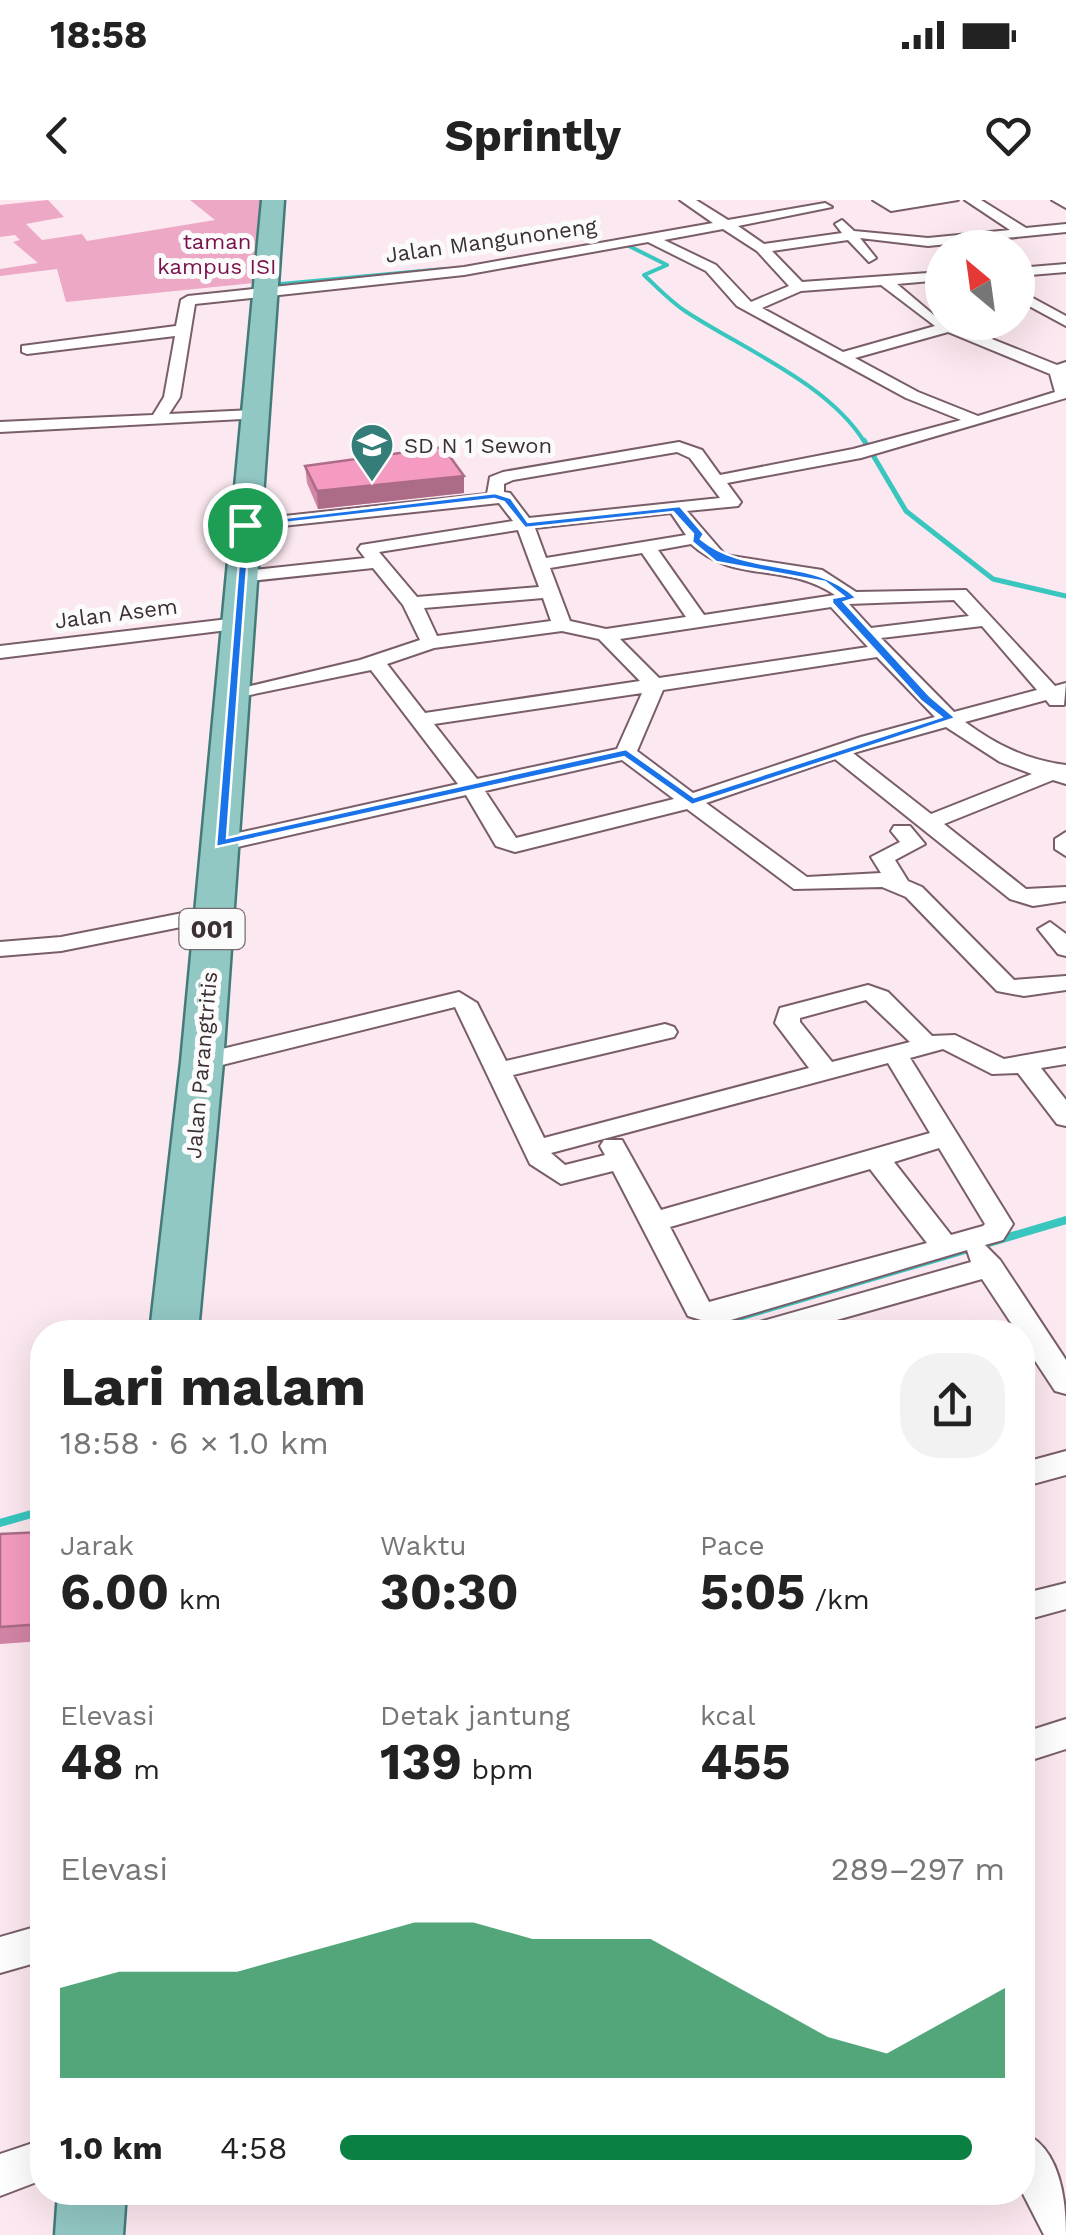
<!DOCTYPE html>
<html lang="id">
<meta charset="utf-8">
<style>
:root{--surface:#fff;--page:#f2f2f2;--text:#222;--muted:#767676;--accent:#0b8043}
body{margin:0;font-family:"Work Sans",sans-serif;background:var(--page);color:var(--text);height:100vh;display:flex;flex-direction:column;font-size:38px;white-space:nowrap}
*{box-sizing:border-box;margin:0}
p{font-size:32px;color:var(--muted)}
.icon{flex:none;width:55px;height:55px;fill:none;stroke:currentColor;stroke-width:2;stroke-linecap:round;stroke-linejoin:round}
.map{position:relative;flex:1;overflow:hidden}
.drawer{position:absolute;left:30px;top:1120px;width:1005px;height:885px;display:flex;flex-direction:column;background:var(--surface);border-radius:40px;box-shadow:0 10px 40px #0002}
.drawer>*{flex:none}
.needle{width:65px;rotate:331deg}
.controls{position:absolute;left:925px;top:30px;display:grid;gap:20px}
.controls a{display:grid;place-items:center;width:110px;height:110px;border-radius:50%;background:var(--surface);box-shadow:0 10px 40px #0002;font-size:50px}
.pin{position:absolute;display:grid;place-items:center;width:85px;height:85px;color:#fff;margin:-42px;border:5px solid #fff;border-radius:50%;box-shadow:0 2px 10px #0007}
.round{display:grid;place-items:center;flex:none;width:105px;height:105px;border-radius:40px;background:var(--page)}
.summary{display:flex;align-items:center;justify-content:space-between;height:170px;padding:0 30px}
h1{font-size:55px;font-weight:700;line-height:75px}
.stats{display:grid;grid-template-columns:repeat(3,1fr);gap:15px;height:170px;padding:10px 30px}
.stats div{display:grid;align-content:center}
.stats b{font-size:50px;font-weight:700}
.stats small{font-size:28px;font-weight:400}
.stats p{font-size:28px}
.chart{height:280px;padding:20px 30px}
.chart p{display:flex;justify-content:space-between}
.chart svg{width:100%;height:180px;margin-top:10px;fill:var(--accent);opacity:.7}
ul{padding:0 30px;list-style:none;font-size:32px}
li{display:grid;grid-template-columns:160px 120px 1fr;align-items:center;height:75px}
li i{height:25px;border-radius:12px;background:var(--accent)}
.status{display:flex;justify-content:space-between;align-items:center;height:70px;padding:0 50px;background:var(--surface);direction:ltr}
.status svg{height:28px;fill:currentColor}
header{display:flex;justify-content:space-between;align-items:center;height:130px;padding:0 30px;background:var(--surface);font-size:45px;font-weight:700}
.map>svg:first-child{display:block}
.green{fill:#eca8c4}
.lines{fill:none;stroke-linecap:round;stroke-linejoin:round}
.stream-far2{stroke:#38c6be;stroke-width:4}
.stream-far1{stroke:#38c6be;stroke-width:5}
.stream{stroke:#38c6be;stroke-width:8}
.street-casing{stroke:#795e69;stroke-width:4}
.primary-casing{stroke:#447b79;stroke-width:5}
.street{fill:#fff;fill-rule:evenodd}
.primary{fill:#92c8c4;fill-rule:evenodd}
.wall{fill:#d385a6}
.shaded-wall{fill:#ac6c87}
.building{fill:#f59bc1;stroke:#ac6c87;stroke-width:2.5}
.route{fill:#1a73e8;stroke:#fff;stroke-width:2.5;fill-rule:evenodd}
.labels{text-anchor:middle;stroke-width:10;stroke-linejoin:round;paint-order:stroke}
.far-street-label{font-size:22px;fill:#3c3035;stroke:#fbfbfb}
.far-park-label{font-size:22px;fill:#7a114c;stroke:#fbfbfb}
.far-poi-label{font-size:22px;fill:#3c3035;stroke:#fbfbfb;text-anchor:start}
.shield{fill:#fbfbfb;stroke:#756d70;stroke-width:2.5}
.shield-label{font-size:25px;font-weight:bold;fill:#3c3035}
</style>
<div class="status"><b>18:58</b><svg viewBox="0 0 49 12"><path d="M0 12V9h3v3zM5 12V6h3v6zM10 12V3h3v9zM15 12V0h3v12zM26 1h20v11H26zM47 4h2v5h-2z"/></svg></div>
<header><svg class="icon" aria-label="back" viewBox="0 0 24 24"><path d="M15 5l-7 7 7 7"/></svg>Sprintly<svg class="icon" aria-label="heart" viewBox="0 0 24 24"><path d="M12 20l-8-8c-3-5 5-10 8-4 3-6 11-1 8 4z"/></svg></header>
<div class="map">
<svg width="1066" height="2035" viewBox="0 0 1066 2035">
<rect width="100%" height="100%" fill="#fce8f0"/>
<path class="green" d="M48 0 64 17 26 24 42 40 82 34 87 41 215 20 190 0H264L254 83 66 102 57 69 0 76V69L38 63 13 42 20 40 15 35 0 37V5Z"/>
<g class="lines">
<path class="stream-far2" d="M621 42 667 65 644 75C657 87 670 101 685 111 741 148 830 184 865 243
M270 85 444 69"/>
<path class="stream-far1" d="M864 240 906 311 993 379 1066 396"/>
<path class="stream" d="M688 1132 1066 1020
M0 1323 42 1311"/>
<defs>
<path id="street" d="M680 0H696L728 20 825 3 832 7 738 26 764 44 842 33 835 24 842 20 854 31 928 38 1010 30 965 0H981L1026 28 1066 24V32L928 46 860 38 876 58 869 62 848 40 772 51 802 82 942 72V80L897 84 942 122H962V127L1057 165 1066 162V198L861 258 727 283 741 302 738 306 687 311 725 355 822 370 856 392 966 390 1055 486 1066 483 1064 505H1050L1046 500 965 522C998 546 1027 560 1066 565V584L1053 580 944 624 1026 689 1066 687V701L1033 706 1010 699 835 559 706 603 807 677 881 673 871 657 900 642 891 631 894 626H910L925 644 895 660 908 681 922 687 1014 780 1066 776V790L1024 796 997 791 906 697 882 687 794 689 687 609 515 652 496 646 466 595 220 651 209 644 220 637 458 584 371 470 225 500V492L360 460 420 440 403 405 373 368 241 382 235 380V372L365 358 358 349 361 345 513 321 499 303 245 330 239 329V321L487 294 490 277 503 272 679 242 702 250 720 275 853 249 961 220 906 198 737 106 706 71 648 42 464 75 195 104 180 197 169 214 253 210 261 215 259 218 0 232V222L153 215 164 197 175 136 27 154 22 152V146L176 126 181 100 188 96 464 67 713 23ZM723 29 757 51 789 86 751 102 716 65 664 40ZM881 85 935 126 843 152 762 108 801 91ZM948 132 1050 174 1055 192 978 216 918 192 855 158ZM677 252 690 258 720 298 529 318 510 293 504 292V284L513 280ZM671 313 686 335 546 358 535 328ZM518 330 539 387 417 397 379 352ZM691 344C736 385 784 361 835 395L704 415 658 350ZM642 353 686 417 606 429 570 421 550 368ZM543 398 551 421 437 436 424 408ZM954 400 969 416 871 428 849 404ZM831 407 868 447 659 478 620 439ZM982 426 1037 490 954 512 881 438ZM562 431 599 439 640 481 425 513 387 464 434 448ZM877 457 935 517 861 537 693 593 637 551 663 490ZM642 493 617 549 477 579 434 524ZM946 527 1000 562 1032 574 931 614 853 553ZM622 560 674 599 516 638 485 591Z
M873 0H958L891 11Z
M1052 0H1066V8Z
M1066 64V72L1018 76V68Z
M1018 90 1066 116V126L1018 100Z
M237 418 244 420V428L0 458V446Z
M1066 632V656L1055 649V639Z
M213 707 225 714 221 719 61 751 0 756V742L61 737Z
M1050 722 1066 734V756L1058 754 1038 729Z
M868 785 888 792 932 836 955 835 1004 859 1066 848V864L1041 868 1066 900V926L1057 924 1018 873 992 874 943 849 910 858 1013 1024 1003 1040 985 1045 1000 1060 1066 1160V1194L1055 1191 1022 1141V1132H1017L982 1079 794 1132H744L749 1125 971 1062 967 1050 724 1122 734 1125 738 1132H709L714 1124 688 1116 613 971 561 984 530 964 455 807 202 870 189 862 193 856 459 792 477 803 506 861 665 824 674 827 677 832 674 837 513 875 544 938 809 868 775 823 780 808ZM866 800 910 842 832 862 800 822V818ZM888 863 930 933 661 1010 622 940H604L600 946 605 955 565 965 551 953ZM939 948 985 1024 983 1026 951 1035 894 962ZM870 969 927 1043 709 1102 670 1027Z
M1066 1251V1275L1022 1287V1263Z
M1066 1383V1409L1022 1421V1394Z
M1066 1519V1549L1022 1563V1533Z
M42 1725V1761L0 1773V1737Z
M1022 1932C1060 1947 1066 1999 1066 2035H1044L1022 1992Z
M42 1940V1980L0 1996V1954Z"/>
<path id="primary" d="M262 0H284L223 862 198 1132H150L181 862Z
M58 1992H126L123 2035H55Z"/>
</defs>
<use href="#street" class="street-casing"/>
<use href="#primary" class="primary-casing"/>
<use href="#street" class="street"/>
<use href="#primary" class="primary"/>
</g>
<path class="wall" d="M305 266 464 293 318 309 307 283Z
M42 1332V1441L0 1444V1334Z"/>
<path class="shaded-wall" d="M464 276V293L318 309 317 291Z"/>
<path class="building" d="M443 247 464 276 317 291 305 266Z
M42 1332V1424L0 1427V1334Z"/>
<path class="route" d="M495 293 511 298 528 322 680 306 704 334 701 339C747 377 814 356 857 398L844 402 930 496 956 518 692 605 624 557 216 647 242 323ZM494 299 504 302 525 328 673 312 693 334 692 342 716 362 825 382 843 396 832 398V403L921 501 941 517 694 597 626 549 227 638 250 327Z"/>
<defs>
<symbol id="school-pin" viewBox="-11 -11 22 30"><path d="M0 17L-7.5 6A9.5 9.5 0 1 1 7.5 6Z" fill="#357d78" stroke="#fbfbfb"/><path d="M0-5L7-2L0 1L-7-2ZM-4 1L0 2.5L4 1V4Q0 6-4 4Z" fill="#fff"/></symbol>
</defs>
<g fill-rule="evenodd">
<use href="#school-pin" x="347" y="220" width="50" height="68"/>
</g>
<g class="labels">
<g class="far-street-label">
<text transform="translate(491 40) rotate(-8)" y="8">Jalan Mangunoneng</text>
<text transform="translate(116 413) rotate(-7)" y="8">Jalan Asem</text>
<text transform="translate(201 865) rotate(-85)" y="8">Jalan Parangtritis</text>
</g>
<g class="far-park-label">
<text x="217" y="49">taman<tspan x="217" dy="25">kampus ISI</tspan></text>
</g>
<g class="far-poi-label">
<text x="404" y="253">SD N 1 Sewon</text>
</g>
<rect class="shield" x="179.5" y="709" width="65" height="40" rx="8"/>
<g class="shield-label">
<text x="212" y="738">001</text>
</g>
</g>
</svg>
<div class="controls">
<a><svg class="needle" viewBox="-14 -14 28 28"><path d="M0-13l5 13h-10z" fill="#e53935"/><path d="M0 13l5-13h-10z" fill="#767676"/></svg></a>
</div>
<div class="pin" style="left:245px;top:325px;background:#1e9e55"><svg class="icon" aria-label="arrive" viewBox="0 0 24 24"><path d="M6 21V4h12l-3 4 3 4H6"/></svg></div>
<section class="drawer">
<div class="summary"><div><h1>Lari malam</h1><p>18:58 · 6 × 1.0 km</p></div><a class="round"><svg class="icon" aria-label="share" viewBox="0 0 24 24"><path d="M12 15V3M7 8l5-5 5 5M5 13v7h14v-7"/></svg></a></div>
<div class="stats">
<div><p>Jarak</p><b>6.00<small> km</small></b></div>
<div><p>Waktu</p><b>30:30</b></div>
<div><p>Pace</p><b>5:05<small> /km</small></b></div>
</div>
<div class="stats">
<div><p>Elevasi</p><b>48<small> m</small></b></div>
<div><p>Detak jantung</p><b>139<small> bpm</small></b></div>
<div><p>kcal</p><b>455</b></div>
</div>
<div class="chart"><p><span>Elevasi</span>289–297 m</p>
<svg viewBox="0 0 160 44" preserveAspectRatio="none"><path d="M0 44V22L10 18L20 18L30 18L40 14L50 10L60 6L70 6L80 10L90 10L100 10L110 18L120 26L130 34L140 38L150 30L160 22V44z"/></svg>
</div>
<ul>
<li><b>1.0 km</b>4:58<i style="width:95%"></i></li>
</ul>
</section>
</div>
